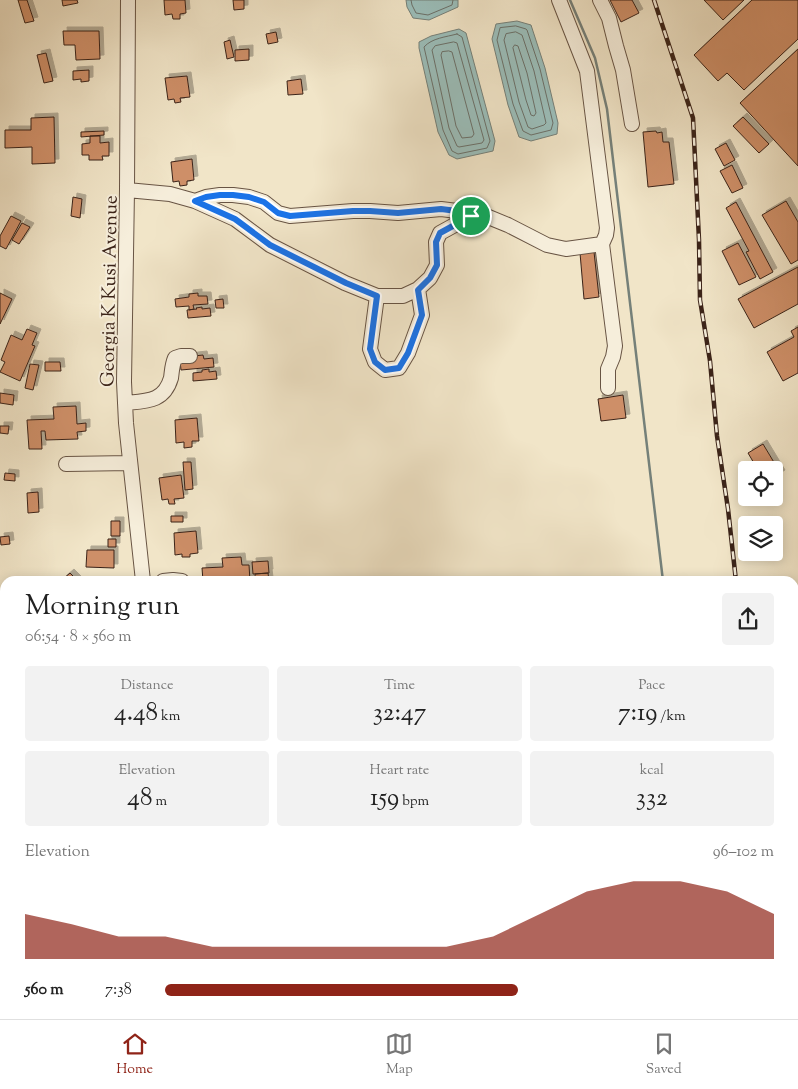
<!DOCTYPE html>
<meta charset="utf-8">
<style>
:root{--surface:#fff;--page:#f2f2f2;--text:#222;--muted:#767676;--line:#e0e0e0;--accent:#8f2418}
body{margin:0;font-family:"Sorts Mill Goudy",serif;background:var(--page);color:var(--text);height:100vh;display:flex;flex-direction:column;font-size:19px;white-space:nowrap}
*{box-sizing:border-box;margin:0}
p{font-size:16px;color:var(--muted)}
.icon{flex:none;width:28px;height:28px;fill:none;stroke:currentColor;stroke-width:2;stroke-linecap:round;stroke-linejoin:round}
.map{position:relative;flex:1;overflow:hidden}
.side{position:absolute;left:0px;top:576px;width:799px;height:444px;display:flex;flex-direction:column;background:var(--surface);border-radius:15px 15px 0 0;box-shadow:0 2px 12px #0003}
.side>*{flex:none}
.buttons{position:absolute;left:738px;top:461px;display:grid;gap:10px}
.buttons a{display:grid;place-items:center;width:45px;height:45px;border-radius:5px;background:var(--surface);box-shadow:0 2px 12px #0003;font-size:25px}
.pin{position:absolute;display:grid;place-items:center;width:42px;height:42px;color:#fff;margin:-21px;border:2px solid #fff;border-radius:50%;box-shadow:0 1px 5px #0007}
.round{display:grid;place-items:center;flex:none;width:52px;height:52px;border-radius:5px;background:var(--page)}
.overview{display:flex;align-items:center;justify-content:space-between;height:85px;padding:0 25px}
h1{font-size:28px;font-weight:600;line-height:38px}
.figures{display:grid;grid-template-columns:repeat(3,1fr);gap:8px;height:85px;padding:5px 25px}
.figures div{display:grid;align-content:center;border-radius:5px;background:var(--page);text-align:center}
.figures b{font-size:25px;font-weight:600}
.figures small{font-size:14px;font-weight:400}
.figures p{font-size:14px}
.chart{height:140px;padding:10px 25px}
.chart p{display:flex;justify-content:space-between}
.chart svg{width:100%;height:90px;margin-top:5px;fill:var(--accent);opacity:.7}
ul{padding:0 25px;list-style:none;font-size:16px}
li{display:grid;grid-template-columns:80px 60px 1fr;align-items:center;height:38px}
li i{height:12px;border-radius:6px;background:var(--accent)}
.dock{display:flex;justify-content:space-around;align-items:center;height:70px;border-top:1px solid var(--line);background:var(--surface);font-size:14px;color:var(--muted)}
.dock a{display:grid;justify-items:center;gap:2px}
.dock .active{color:var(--accent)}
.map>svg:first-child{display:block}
.water{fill:#9bbeba;stroke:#758079}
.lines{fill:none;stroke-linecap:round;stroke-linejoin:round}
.shore{stroke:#6b7069;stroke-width:1}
.stream{stroke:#758079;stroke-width:2.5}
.river{stroke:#9bbeba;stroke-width:16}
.building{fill:#ce8f68;stroke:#3b2318;filter:url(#shadow)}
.minor-casing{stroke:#685444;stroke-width:16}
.highway-casing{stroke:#3b2318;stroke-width:22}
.minor{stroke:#f6eedb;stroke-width:14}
.highway{stroke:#f1e5c8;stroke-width:20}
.rail-casing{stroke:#3b2318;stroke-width:4.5}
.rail{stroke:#f6eedb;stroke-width:2.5;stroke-dasharray:8;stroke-linecap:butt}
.route-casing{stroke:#fff;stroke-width:10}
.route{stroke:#1a73e8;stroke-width:6}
.labels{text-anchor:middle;stroke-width:4;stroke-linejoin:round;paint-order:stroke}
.street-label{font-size:19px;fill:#3b2318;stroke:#f6eedb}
</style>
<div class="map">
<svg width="798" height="1019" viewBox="0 0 798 1019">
<defs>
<filter id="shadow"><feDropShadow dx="4" dy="-4" stdDeviation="0" flood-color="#0004"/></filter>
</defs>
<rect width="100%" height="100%" fill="#f1e5c8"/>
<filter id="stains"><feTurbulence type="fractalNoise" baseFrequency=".004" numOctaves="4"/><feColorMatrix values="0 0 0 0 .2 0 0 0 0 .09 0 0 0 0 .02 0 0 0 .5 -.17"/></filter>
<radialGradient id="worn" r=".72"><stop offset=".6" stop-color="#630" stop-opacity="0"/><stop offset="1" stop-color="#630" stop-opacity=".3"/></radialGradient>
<path class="water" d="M406 0H458V7L429 20 413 18 407 7Z
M517 21 531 25 545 68 558 123 557 134 531 141 519 137 508 105 492 39 496 24Z
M459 29 466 33 495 141 493 151 457 159 449 155 438 132 419 48V42L431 36Z"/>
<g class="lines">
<path class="shore" d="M411 0 412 5 416 13 428 15 452 5 453 0
M516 26 526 29 527 30 540 69 553 123 551 130 531 135 523 131 513 104 497 40 500 28Z
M516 32 522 35 534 71 546 123 544 125 532 129 528 127 519 102 504 40 506 34Z
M457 34 462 37 490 141 487 148 458 154 452 151 443 130 424 47C432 38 446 37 457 34Z
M454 42 457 43 484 140 482 143 459 147 457 146 449 128 432 50 435 46Z
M515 45 518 46 527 73 536 113 534 116 531 115 526 100 513 48Z
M449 51 452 52 474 134 472 137 462 138 456 126 441 55 442 52Z"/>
<path class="stream" d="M570 0 595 58 607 109 663 581"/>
<path class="river" d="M794 989 798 1000"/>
</g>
<path class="building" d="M18 0H27L34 21 25 23Z
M62 0H77L78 3 63 6Z
M164 0H185L186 13 180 14V19H173L172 14 165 15Z
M233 0H244V9L234 10Z
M610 0H632L639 13 621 22Z
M704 0H744L723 20Z
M752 0H798V39L744 90 727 73 718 81 694 55Z
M63 31H99L100 59 76 60 75 45H64Z
M276 32 278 42 268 44 266 34Z
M230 40 234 57 227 59 224 42Z
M249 49V60L235 61V50Z
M798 49V166L740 103Z
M46 53 53 81 44 83 37 55Z
M89 70V81L81 82V79L73 80V71Z
M187 76 190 97 180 98 181 102 175 103 174 99 168 100 165 78Z
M301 79 303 94 288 95 287 81Z
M54 117 55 163 32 164V147L5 148V130H31V118Z
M743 117 769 144 759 153 733 126Z
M104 131V135L81 137V132Z
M656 131 657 133 662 132 663 142H669L674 184 648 187 643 132Z
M90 136H100V143L109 142V156H102L103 160H89V155H82V144L90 143Z
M726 143 735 160 724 166 715 149Z
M192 159 194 180 187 181V185L180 186 179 181 173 182 171 162Z
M732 165 743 188 732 193 720 171Z
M73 197 82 199 80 218 71 216Z
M786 201 798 222V260L791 264 762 215Z
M736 202 773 272 760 279 746 252 749 251 726 208Z
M11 216 21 221 6 249 0 246V236Z
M22 223 30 227 19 244 12 240Z
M738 243 756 277 739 285 722 251Z
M594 252 599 297 584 299 580 253Z
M798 267V304L754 328 738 299Z
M0 293 12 299 0 324Z
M198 293V296H207L208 304 193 305 194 309 189 310V306L176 307 175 299 189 297V294Z
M223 299 224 308H216L215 300Z
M202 307V309L210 308 211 316 188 318 187 310 197 309 196 308Z
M798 327V373L783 381 767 352 794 337 791 331Z
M27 329 37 333 32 345 35 346 20 381 0 372 5 362 1 360 11 335 22 340Z
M203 355 204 359 213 358 214 367 181 370 180 361 194 356Z
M45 362H60L61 371H45Z
M30 364 39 365 33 390 25 388Z
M209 369V372L216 371 217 379 193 381V373L202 372V370Z
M0 393 14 395 13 405 0 403Z
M623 395 626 418 601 421 598 399Z
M76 406 77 424 86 423V431L77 432 78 439 46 440 45 431H41L42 449H29L27 420 54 419 53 407Z
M197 418 199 441H192V447L184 448V442L176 443 175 420Z
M0 426H9L8 434 0 433Z
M763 444 781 474 774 478V470H758L748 453Z
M183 462H191L193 489 185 490Z
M5 473 15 474V481L4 480Z
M181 475 184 498 174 499 175 504H169L168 499 162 500 159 478Z
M38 492 39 512 28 513 27 493Z
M171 516H183V522H171Z
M111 521H120V536H111Z
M196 531 198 553 190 554V557H182V554L175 555 174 533Z
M9 536 10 544 1 545 0 537Z
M108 539H116V547H108Z
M87 550H114V568L86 567Z
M241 557 242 565H249L250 581H203L202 568 223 567 222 558Z
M268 561 269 573 253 574 252 562Z
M70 573 78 581H61L62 580Z
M268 573 269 581H255V574Z
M0 733H5V791H0Z
M0 828H5V844H0Z
M798 886V912L794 902 797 901 794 892V888Z
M38 1015 60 1016V1019H38Z"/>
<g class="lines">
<defs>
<path id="minor" d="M128 0 127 190 124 382 126 423 143 581
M559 0 587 71 607 228 606 235 602 244 615 346 613 357 608 369V388
M600 0 609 18 616 46 623 70 632 124
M127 190 170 194 195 201 235 219 270 245 345 283 377 296H403L418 289 430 278 437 265 436 242 440 233 471 216
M195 201 206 197 220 195H233L249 197 264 202 278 213 290 216 353 211H370L398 213 441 209 457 211 471 216H486L508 225 547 245 566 249 602 244
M377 296 370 349 375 362 385 370 399 368 408 353 422 315 418 289
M125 403C147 401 164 402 171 378 172 371 172 365 175 358L181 356H190
M66 464 130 463
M163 581 173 580 182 581
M0 680 5 679
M0 876H5
M0 926H5
M349 1015V1019
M410 1015 411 1019
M122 1019V1015"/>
<path id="highway" d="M0 647 5 648
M794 728H798"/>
</defs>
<use href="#minor" class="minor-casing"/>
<use href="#highway" class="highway-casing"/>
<use href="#minor" class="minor"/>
<use href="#highway" class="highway"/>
<defs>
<path id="rail" d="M654 0 693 118 699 240 700 300 710 361 717 436 728 509 736 581
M794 801 798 816"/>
</defs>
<use href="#rail" class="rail-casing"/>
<use href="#rail" class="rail"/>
</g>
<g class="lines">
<defs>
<path id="route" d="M220 195H233L249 197 264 202 278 213 290 216 353 211H370L398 213 441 209 457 211 471 216 440 233 436 242 437 265 430 278 418 290 422 315 408 353 399 368 385 370 375 362 370 349 377 296 346 283 270 245 235 219 195 201 206 197Z"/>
</defs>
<use href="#route" class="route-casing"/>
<use href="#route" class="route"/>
</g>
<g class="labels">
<g class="street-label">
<text transform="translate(108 291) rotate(-89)" y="7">Georgia K Kusi Avenue</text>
</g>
</g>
<rect width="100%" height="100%" filter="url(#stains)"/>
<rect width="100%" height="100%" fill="url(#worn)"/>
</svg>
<div class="buttons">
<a><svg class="icon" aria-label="locate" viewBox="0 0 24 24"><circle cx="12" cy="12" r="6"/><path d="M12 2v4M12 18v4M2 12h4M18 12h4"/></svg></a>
<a><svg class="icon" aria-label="layers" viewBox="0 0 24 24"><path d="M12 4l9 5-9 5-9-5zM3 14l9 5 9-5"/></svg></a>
</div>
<div class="pin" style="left:471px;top:216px;background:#1e9e55"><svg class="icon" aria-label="arrive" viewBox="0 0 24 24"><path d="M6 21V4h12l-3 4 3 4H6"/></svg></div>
<section class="side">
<div class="overview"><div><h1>Morning run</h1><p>06:54 · 8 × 560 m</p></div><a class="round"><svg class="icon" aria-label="share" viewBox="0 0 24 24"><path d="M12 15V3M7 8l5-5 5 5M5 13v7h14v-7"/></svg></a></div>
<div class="figures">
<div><p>Distance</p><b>4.48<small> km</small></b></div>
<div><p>Time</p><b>32:47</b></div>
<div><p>Pace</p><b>7:19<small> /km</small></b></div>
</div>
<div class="figures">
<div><p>Elevation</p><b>48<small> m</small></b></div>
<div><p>Heart rate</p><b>159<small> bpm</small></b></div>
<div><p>kcal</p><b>332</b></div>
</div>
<div class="chart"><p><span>Elevation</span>96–102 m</p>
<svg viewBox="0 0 160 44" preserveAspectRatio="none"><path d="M0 44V22L10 27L20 33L30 33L40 38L50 38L60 38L70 38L80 38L90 38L100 33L110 22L120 11L130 6L140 6L150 11L160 22V44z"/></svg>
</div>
<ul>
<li><b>560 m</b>7:38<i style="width:58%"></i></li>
</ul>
</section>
</div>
<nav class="dock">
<a class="active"><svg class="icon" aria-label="home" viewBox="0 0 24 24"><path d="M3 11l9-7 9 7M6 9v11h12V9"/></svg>Home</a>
<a><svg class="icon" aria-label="map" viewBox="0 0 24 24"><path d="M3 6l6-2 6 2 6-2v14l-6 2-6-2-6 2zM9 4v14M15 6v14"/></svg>Map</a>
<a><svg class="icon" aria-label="saved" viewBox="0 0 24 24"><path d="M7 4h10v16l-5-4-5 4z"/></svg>Saved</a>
</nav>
